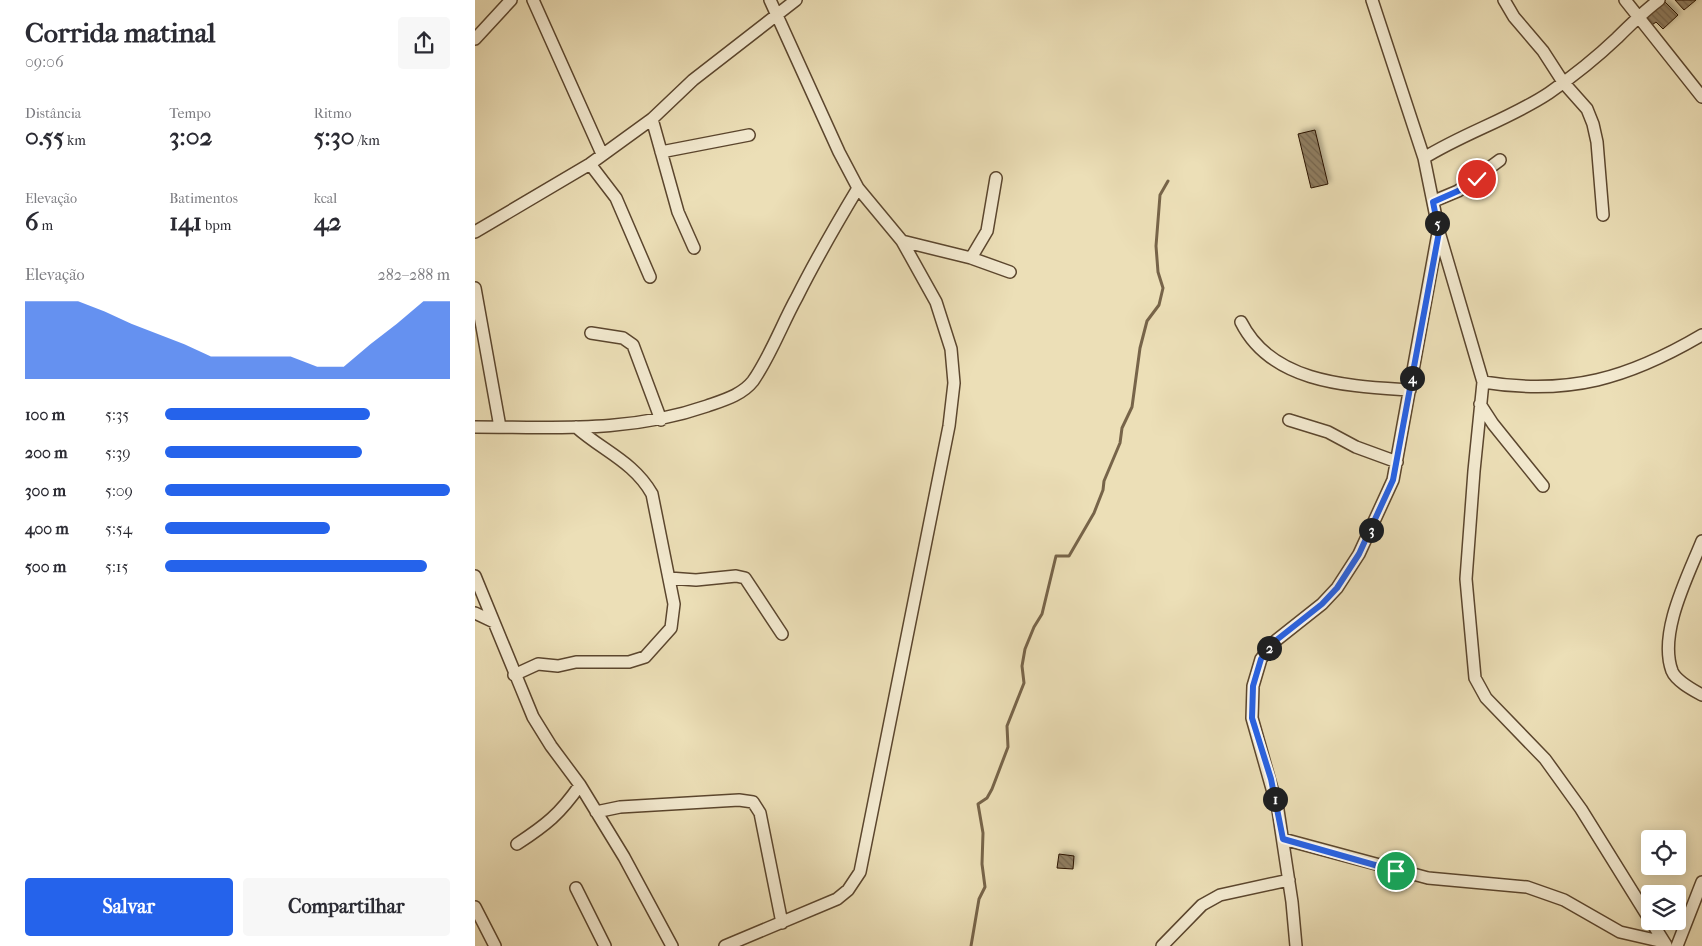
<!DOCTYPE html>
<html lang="pt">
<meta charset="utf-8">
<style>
:root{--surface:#fff;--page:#f7f7f7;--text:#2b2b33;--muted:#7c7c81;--accent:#2563eb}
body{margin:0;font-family:"IM FELL French Canon",serif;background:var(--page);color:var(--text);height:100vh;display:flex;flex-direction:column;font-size:19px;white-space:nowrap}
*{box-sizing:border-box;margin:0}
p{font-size:16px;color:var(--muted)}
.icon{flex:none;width:28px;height:28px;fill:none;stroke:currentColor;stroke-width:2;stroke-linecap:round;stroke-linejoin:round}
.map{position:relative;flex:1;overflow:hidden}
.sheet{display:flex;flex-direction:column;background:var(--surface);width:475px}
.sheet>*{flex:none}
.fabs{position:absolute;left:1166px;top:830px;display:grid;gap:10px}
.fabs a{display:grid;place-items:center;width:45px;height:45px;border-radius:5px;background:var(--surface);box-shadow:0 2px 12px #0003;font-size:25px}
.pin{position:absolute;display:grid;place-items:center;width:42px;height:42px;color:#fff;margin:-21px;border:2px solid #fff;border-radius:50%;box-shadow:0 1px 5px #0007}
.km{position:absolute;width:25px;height:25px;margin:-12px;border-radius:50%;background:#222;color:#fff;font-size:14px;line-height:25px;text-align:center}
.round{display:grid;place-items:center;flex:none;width:52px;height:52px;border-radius:5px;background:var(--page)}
.overview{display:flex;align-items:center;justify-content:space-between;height:85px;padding:0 25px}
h1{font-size:28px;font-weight:700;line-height:38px}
.figures{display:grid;grid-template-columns:repeat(3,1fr);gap:8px;height:85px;padding:5px 25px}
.figures div{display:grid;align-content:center}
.figures b{font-size:25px;font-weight:700}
.figures small{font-size:14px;font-weight:400}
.figures p{font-size:14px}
.chart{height:140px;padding:10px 25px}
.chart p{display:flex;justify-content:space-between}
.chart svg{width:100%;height:90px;margin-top:5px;fill:var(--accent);opacity:.7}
.primary-button{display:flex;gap:10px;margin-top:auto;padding:10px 25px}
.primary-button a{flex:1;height:58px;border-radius:5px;background:var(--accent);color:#fff;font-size:20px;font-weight:700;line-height:58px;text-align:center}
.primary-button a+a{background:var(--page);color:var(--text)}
ul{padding:0 25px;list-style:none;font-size:16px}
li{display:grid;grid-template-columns:80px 60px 1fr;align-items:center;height:38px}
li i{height:12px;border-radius:6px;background:var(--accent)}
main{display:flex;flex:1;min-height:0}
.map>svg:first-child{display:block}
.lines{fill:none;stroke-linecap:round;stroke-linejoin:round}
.stream{stroke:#776449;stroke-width:3}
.building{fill:url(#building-back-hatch);stroke:#2b1301;filter:url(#shadow)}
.minor-casing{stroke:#5b462e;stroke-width:14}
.minor{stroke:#f3ead0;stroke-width:11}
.route-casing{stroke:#fff;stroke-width:10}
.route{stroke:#2563eb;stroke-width:6}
</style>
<main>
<section class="sheet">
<div class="overview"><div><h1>Corrida matinal</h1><p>09:06</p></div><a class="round"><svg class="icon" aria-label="share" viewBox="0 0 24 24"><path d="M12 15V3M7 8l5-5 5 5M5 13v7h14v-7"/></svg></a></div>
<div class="figures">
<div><p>Distância</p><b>0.55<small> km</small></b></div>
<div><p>Tempo</p><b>3:02</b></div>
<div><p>Ritmo</p><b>5:30<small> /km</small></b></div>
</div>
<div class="figures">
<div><p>Elevação</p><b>6<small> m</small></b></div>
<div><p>Batimentos</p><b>141<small> bpm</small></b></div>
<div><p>kcal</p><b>42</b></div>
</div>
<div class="chart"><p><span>Elevação</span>282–288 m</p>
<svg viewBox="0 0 160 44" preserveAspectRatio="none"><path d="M0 44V6L10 6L20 6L30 11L40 17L50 22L60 27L70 33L80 33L90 33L100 33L110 38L120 38L130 27L140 17L150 6L160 6V44z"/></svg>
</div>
<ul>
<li><b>100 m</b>5:35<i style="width:72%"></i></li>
<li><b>200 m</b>5:39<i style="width:69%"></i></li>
<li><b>300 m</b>5:09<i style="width:100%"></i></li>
<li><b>400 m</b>5:54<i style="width:58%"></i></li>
<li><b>500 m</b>5:15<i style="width:92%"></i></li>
</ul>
<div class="primary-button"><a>Salvar</a><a>Compartilhar</a></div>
</section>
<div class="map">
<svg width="1227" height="946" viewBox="0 0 1227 946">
<defs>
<pattern id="building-back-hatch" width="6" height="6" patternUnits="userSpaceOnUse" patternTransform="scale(1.25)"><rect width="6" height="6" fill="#8f7d60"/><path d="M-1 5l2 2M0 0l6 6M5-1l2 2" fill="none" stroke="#75654d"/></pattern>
<filter id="shadow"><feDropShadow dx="3" dy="-3" stdDeviation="2.5" flood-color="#0004"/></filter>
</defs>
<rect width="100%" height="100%" fill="#ecdfb7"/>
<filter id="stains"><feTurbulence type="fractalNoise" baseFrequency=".004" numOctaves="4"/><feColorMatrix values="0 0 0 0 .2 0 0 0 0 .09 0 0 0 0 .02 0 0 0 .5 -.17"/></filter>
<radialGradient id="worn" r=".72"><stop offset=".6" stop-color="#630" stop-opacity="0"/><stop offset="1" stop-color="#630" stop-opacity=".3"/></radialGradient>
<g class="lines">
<path class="stream" d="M496 946 504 899 510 887 507 864 508 833 503 804 512 798 517 789 533 747 532 726 549 683 547 666 550 649 559 627 567 614 581 556H594L619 513 628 490 629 481 645 443 647 428 657 407 665 348 672 321 684 305 688 288 683 272 681 246 684 208 685 195 693 181"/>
</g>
<path class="building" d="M1200 0H1221L1209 10Z
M1190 2 1203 15 1188 29 1181 22 1177 25 1170 18Z
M840 130 853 184 836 188 823 134Z
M584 854 599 856 598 869 582 868Z"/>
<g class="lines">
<defs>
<path id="minor" d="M58 0 127 154
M897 0 949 158 964 232 1008 382 999 471 991 579 1000 678 1011 698 1070 759 1106 809 1175 920
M1029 0 1039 17 1068 51 1088 82 1112 109 1118 124 1122 142 1128 215
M1150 0 1227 97
M0 39 36 0
M177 119 203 212 219 248
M186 152 274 135
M949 158C989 133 1035 119 1074 93 1097 77 1121 58 1142 38 1156 24 1168 12 1184 0
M115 164 141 198 175 277
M959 201 983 191 1025 160
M0 232 115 164 177 119 218 80 321 0
M427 241 496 258 535 272
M496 258 512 231 521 178
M0 288 25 427
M766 322C797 384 875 386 935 390
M116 333 148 338 158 345 186 420
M1008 382C1094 396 1154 378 1227 335
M1005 404 1018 424 1068 486
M814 420 853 432 881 447 922 462
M0 427C81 427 154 433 232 406 249 400 267 395 278 381 296 355 307 324 322 297 341 259 362 223 383 188
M1227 541C1213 576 1183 633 1197 671 1201 681 1218 690 1227 695
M0 576 58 717 76 746 105 785 149 857 197 946
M194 578 221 580 261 576 270 578 307 634
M0 613 19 622
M39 675 63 664 83 666 101 662H154L170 657 196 628 199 604 177 494C159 462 128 451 101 427
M121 812 145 807 264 800 278 802 285 813 307 923
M808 839 953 878 1052 887 1089 900 1145 932 1189 942
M42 844C71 825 85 814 105 785
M101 888 130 946
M0 907 20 946
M1176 921 1191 945
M250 946 362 899 373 890 385 872 474 426 479 383 476 349 461 302 427 241 383 188 364 152 295 0
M687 946 727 905 745 895 814 880
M821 946 817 902 803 810 777 718 778 686 786 659 799 642 847 604 862 588 884 554 918 480 963 233
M1202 946 1227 882"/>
</defs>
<use href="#minor" class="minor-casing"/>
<use href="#minor" class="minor"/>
</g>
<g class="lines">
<defs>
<path id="route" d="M921 871 808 839 796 779 777 718 778 686 786 659 799 642 847 604 862 588 884 554 918 480 964 232 958 202 983 191 1002 179"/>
</defs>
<use href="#route" class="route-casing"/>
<use href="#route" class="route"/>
</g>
<rect width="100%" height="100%" filter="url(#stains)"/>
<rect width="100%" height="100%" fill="url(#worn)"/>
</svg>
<div class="fabs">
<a><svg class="icon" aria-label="locate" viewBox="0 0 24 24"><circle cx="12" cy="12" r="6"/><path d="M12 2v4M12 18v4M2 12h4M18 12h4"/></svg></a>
<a><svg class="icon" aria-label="layers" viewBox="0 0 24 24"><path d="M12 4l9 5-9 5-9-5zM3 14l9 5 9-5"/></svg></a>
</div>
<div class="pin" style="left:921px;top:871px;background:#1e9e55"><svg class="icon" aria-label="arrive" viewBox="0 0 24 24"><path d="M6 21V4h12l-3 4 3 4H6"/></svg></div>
<div class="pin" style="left:1002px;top:179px;background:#d93025"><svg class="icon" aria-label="check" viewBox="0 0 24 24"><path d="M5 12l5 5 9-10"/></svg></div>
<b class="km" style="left:800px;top:799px">1</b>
<b class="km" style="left:794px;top:648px">2</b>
<b class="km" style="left:896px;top:530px">3</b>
<b class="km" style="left:937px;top:378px">4</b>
<b class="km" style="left:962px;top:223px">5</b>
</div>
</main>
